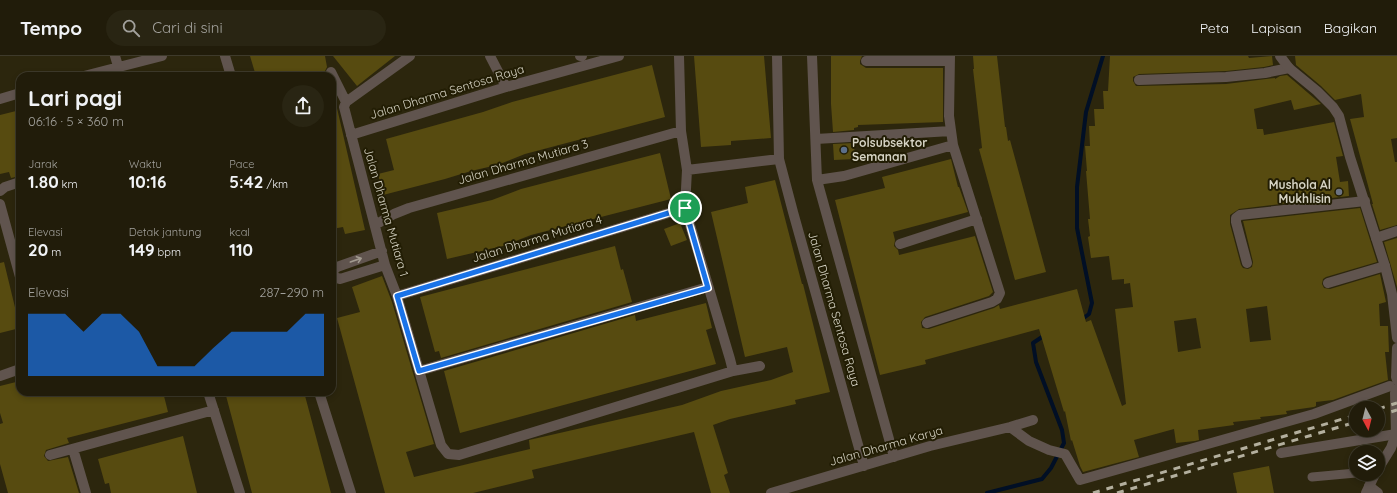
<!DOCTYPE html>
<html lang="id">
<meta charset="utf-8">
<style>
:root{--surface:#211c0a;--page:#292513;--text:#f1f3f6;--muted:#a2a19c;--line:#3e3a2b;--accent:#1a73e8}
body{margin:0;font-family:Quicksand,sans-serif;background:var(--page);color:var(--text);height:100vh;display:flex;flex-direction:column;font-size:15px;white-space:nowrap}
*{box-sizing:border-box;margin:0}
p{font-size:13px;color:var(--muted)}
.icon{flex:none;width:22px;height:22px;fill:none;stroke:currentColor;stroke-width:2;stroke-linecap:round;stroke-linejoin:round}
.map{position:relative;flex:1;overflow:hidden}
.details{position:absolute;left:16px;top:16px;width:320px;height:324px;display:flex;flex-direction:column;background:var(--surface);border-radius:12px;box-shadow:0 2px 6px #0003,0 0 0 1px var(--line)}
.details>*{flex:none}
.needle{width:26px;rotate:173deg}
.controls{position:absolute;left:1349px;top:345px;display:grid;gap:8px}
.controls a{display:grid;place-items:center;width:36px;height:36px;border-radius:50%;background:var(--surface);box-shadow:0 2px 6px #0003,0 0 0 1px var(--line);font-size:20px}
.pin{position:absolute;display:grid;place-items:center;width:34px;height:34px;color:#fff;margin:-17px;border:2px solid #fff;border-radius:50%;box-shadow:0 1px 4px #0007}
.round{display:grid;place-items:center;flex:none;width:42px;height:42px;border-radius:21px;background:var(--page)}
.headline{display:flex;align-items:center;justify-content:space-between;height:68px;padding:0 12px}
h1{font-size:22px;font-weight:800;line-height:30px}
.figures{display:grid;grid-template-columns:repeat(3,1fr);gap:6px;height:68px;padding:4px 12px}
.figures div{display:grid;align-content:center}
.figures b{font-size:17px;font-weight:800}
.figures small{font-size:11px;font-weight:400}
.figures p{font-size:11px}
.chart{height:112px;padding:8px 12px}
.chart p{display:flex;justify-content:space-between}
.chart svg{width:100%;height:72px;margin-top:4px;fill:var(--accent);opacity:.7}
header{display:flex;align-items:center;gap:24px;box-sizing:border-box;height:56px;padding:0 20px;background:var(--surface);border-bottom:1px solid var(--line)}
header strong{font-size:19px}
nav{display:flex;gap:22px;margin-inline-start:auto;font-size:14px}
.search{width:280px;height:36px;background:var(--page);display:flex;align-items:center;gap:10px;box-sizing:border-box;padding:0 14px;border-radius:22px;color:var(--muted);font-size:15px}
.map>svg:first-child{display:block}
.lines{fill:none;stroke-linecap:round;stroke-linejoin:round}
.stream{stroke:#010f25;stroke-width:4}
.building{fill:#574b10;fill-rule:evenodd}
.service{stroke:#60544e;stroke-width:9}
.minor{stroke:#60544e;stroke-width:10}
.tertiary{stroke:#60544e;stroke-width:10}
.rail{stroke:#b3af9e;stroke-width:3;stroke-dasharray:7 7;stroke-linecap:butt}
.oneway{stroke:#a19a8f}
.route-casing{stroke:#fff;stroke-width:8}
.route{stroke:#1a73e8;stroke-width:5}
.service-dot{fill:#5c6f8a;stroke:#221d04;stroke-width:1.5}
.worship-dot{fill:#6b7280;stroke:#221d04;stroke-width:1.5}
.labels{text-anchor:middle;stroke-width:4;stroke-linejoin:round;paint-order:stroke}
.street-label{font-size:12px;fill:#d6d3c4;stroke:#221d04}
.poi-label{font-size:12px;font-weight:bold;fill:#d6d3c4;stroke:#221d04;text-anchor:start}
</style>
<header>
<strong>Tempo</strong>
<div class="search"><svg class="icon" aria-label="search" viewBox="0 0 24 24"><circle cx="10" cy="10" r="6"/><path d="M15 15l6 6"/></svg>Cari di sini</div>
<nav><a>Peta</a><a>Lapisan</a><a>Bagikan</a></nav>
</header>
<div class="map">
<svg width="1397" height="437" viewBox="0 0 1397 437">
<rect width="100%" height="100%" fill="#2c260d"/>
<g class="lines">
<path class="stream" d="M1081 264 1089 258 1092 247 1077 172V131L1086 56 1103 0
M987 437 1042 423 1051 412 1064 387 1062 374 1036 306 1033 287 1045 279"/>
</g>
<path class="building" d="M250 0H325L327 11 325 15 326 20H256Z
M333 0H395L357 30Z
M694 0H764L771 82 731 85V89L701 91Z
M831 0H862L860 5V8L866 12H943V66L858 69V71L854 72V74L833 76 831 48Z
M973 0H997L1005 71H1006L1008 85 1010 84 1046 216 1015 224 979 93 982 92 973 13H974Z
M1110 0H1248L1249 2 1272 0 1273 9 1264 11 1226 15 1139 18 1133 21V25L1136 30H1139L1226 28 1275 22V23L1280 20 1287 19 1321 48 1294 54 1291 44 1254 53 1257 73H1263L1264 79 1334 66 1343 100 1336 101 1340 126 1348 125 1349 140 1239 153 1230 159V168L1241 209 1243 212 1248 213 1252 211 1253 206 1243 165 1360 152 1377 206 1326 221 1323 223 1322 228 1324 232 1330 233 1380 218 1386 246 1379 248 1380 270H1388L1389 296H1385L1388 324 1333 344 1316 346V350L1314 351 1286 355 1287 358 1260 361 1261 363 1233 366 1234 369 1198 374 1199 384 1195 385 1176 387 1174 373 1134 384 1139 401 1083 416 1080 410 1072 384 1071 385 1065 355 1064 356 1039 273 925 304 926 308 880 319 835 144 885 132 882 121 951 103 958 131H959L968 156 893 176 895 184 894 190 898 194 899 199 975 180 993 236 989 240 925 261 921 266 922 272 929 273 994 252 999 249 1000 253 1077 233 1086 266 1091 264 1122 350 1126 348 1115 253 1133 251 1130 227 1124 228V223L1112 224 1109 200 1091 202 1088 181 1090 180 1088 163H1090L1086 115H1087L1085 90H1090L1089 70H1095L1094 53H1104L1103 35H1108ZM1267 250 1271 284 1250 286 1246 253ZM1196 262 1201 292 1178 296 1174 265Z
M1295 0H1397V82L1391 83 1395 106H1397V169L1380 174 1372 148H1373L1350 63 1364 61 1361 38 1335 44 1321 30 1296 9Z
M652 9 665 61 525 98 497 109 471 115 445 123 383 139 378 118 394 114 386 83 483 56 512 46Z
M337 52 365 174 345 178 343 171 332 173V53Z
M20 54V120L11 122 9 116 0 118V59Z
M854 87 855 103 834 104 833 88Z
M660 97 671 143 531 179 503 190 447 203 437 157 492 144 521 133Z
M775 124 802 228H803L830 336 795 344 796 348 730 363 713 369 728 417 724 419 730 437H711L694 376 532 414 534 422 473 437H385L337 262 360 256 352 231 382 220 392 246 434 388 406 396 414 421 530 393 529 384 682 349 721 335 771 324 793 316 787 291 745 301 711 156 748 147 745 131Z
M20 133V141H16L15 135Z
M680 167 687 184 671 190 664 173Z
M1397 182V231L1384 186Z
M615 190 621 214 623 213 632 246 441 302 439 295 435 296 420 241Z
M4 206 20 272 0 277V207Z
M706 247 712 272 706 274 716 308 460 377 444 315 635 259 636 265Z
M20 325V336H163L168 356 67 382 69 387 46 394 44 400 48 405 68 401 79 437H8L0 408V368L3 367 0 357V330Z
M225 336H304L331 437H252Z
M183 380 197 437H111L109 427 105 428 98 403Z
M1269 410 1274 437H1237L1233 417Z"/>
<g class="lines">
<path class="service" d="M1312 421 1356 417"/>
<path class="minor" d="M115 0 121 20
M225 0 231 20
M410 0 346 46 344 51 385 209 397 240 441 389 448 398 459 399 733 315 730 303 685 152 687 114
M490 0 506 31
M580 0H582
M679 0 681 75 687 114 779 103
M777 0 779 103 793 156 864 410
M812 0 817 124 894 401
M866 5H949
M331 16 346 46
M84 20 162 0
M1139 24 1226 21 1265 17 1289 12
M0 43 20 37
M351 79 506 31 619 0
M816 83 951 75
M817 124 844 120 953 89 949 60 950 0
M0 135 5 131 20 126
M0 148 20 221
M375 169 394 158 409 152 681 75
M1376 182 1397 175
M900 188 977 163
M1247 207 1236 166V162L1240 159 1365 145
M332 216 337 211 382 195
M332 220 340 223 385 209
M1328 227 1385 210
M397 240 685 152
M927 267 992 246 997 243 1000 237 953 89
M419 315 708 231
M733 315 760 310
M0 320 20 313
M208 336 240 437
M319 336 351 437
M1010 371 1029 385 1049 394 1065 398 1080 424 1314 358 1390 330
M73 393 86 437
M1281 397 1396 378
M50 399 214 354
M1369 430 1378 437
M771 437 930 390 1010 371 1033 364"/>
<path class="tertiary" d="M1280 0 1289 12 1317 35 1333 51 1339 60 1350 101 1385 210 1392 238 1397 282
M1397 292 1396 321 1397 324
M1378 413 1391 392 1396 378 1395 337 1397 333
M1366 437 1375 418"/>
<path class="rail" d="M1378 353 1397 347
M1378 360 1397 354
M1093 437 1356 359
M1117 437 1356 366"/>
</g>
<defs><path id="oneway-shaft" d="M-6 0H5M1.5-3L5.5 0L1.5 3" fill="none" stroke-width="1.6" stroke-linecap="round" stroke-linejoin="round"/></defs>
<use class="oneway" href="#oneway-shaft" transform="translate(356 204) rotate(-19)"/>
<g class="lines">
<defs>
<path id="route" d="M685 152 708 232 419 315 397 240Z"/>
</defs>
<use href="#route" class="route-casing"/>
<use href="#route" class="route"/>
</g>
<circle class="service-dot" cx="844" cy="94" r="4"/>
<circle class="worship-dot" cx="1339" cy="136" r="4"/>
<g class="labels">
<g class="street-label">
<text transform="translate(447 36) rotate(-17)" y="4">Jalan Dharma Sentosa Raya</text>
<text transform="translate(523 106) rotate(-16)" y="4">Jalan Dharma Mutiara 3</text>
<text transform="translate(386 156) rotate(74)" y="4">Jalan Dharma Mutiara 1</text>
<text transform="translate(537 183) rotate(-17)" y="4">Jalan Dharma Mutiara 4</text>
<text transform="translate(834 253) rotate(74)" y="4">Jalan Dharma Sentosa Raya</text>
<text transform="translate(886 390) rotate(-16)" y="4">Jalan Dharma Karya</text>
</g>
<g class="poi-label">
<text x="852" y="91">Polsubsektor<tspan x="852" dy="14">Semanan</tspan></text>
<text x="1331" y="133" text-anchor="end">Mushola Al<tspan x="1331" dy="14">Mukhlisin</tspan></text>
</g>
</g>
</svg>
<div class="controls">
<a><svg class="needle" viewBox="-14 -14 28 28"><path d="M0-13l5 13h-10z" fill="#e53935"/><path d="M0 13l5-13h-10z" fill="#a2a19c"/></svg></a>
<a><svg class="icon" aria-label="layers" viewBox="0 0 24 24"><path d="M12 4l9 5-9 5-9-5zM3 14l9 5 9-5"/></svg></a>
</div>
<div class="pin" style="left:685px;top:152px;background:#1e9e55"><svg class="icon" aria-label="arrive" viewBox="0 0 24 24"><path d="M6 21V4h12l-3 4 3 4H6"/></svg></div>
<section class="details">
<div class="headline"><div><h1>Lari pagi</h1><p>06:16 · 5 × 360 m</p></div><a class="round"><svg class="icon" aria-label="share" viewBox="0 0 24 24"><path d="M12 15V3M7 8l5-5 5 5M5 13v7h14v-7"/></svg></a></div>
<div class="figures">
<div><p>Jarak</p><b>1.80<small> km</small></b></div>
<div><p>Waktu</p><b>10:16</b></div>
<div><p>Pace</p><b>5:42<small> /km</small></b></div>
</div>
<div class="figures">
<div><p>Elevasi</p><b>20<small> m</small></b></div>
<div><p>Detak jantung</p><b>149<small> bpm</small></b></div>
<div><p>kcal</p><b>110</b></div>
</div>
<div class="chart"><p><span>Elevasi</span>287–290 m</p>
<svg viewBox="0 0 160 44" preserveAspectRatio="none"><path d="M0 44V6L10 6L20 6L30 17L40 6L50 6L60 17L70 38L80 38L90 38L100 27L110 17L120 17L130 17L140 17L150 6L160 6V44z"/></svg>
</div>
</section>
</div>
